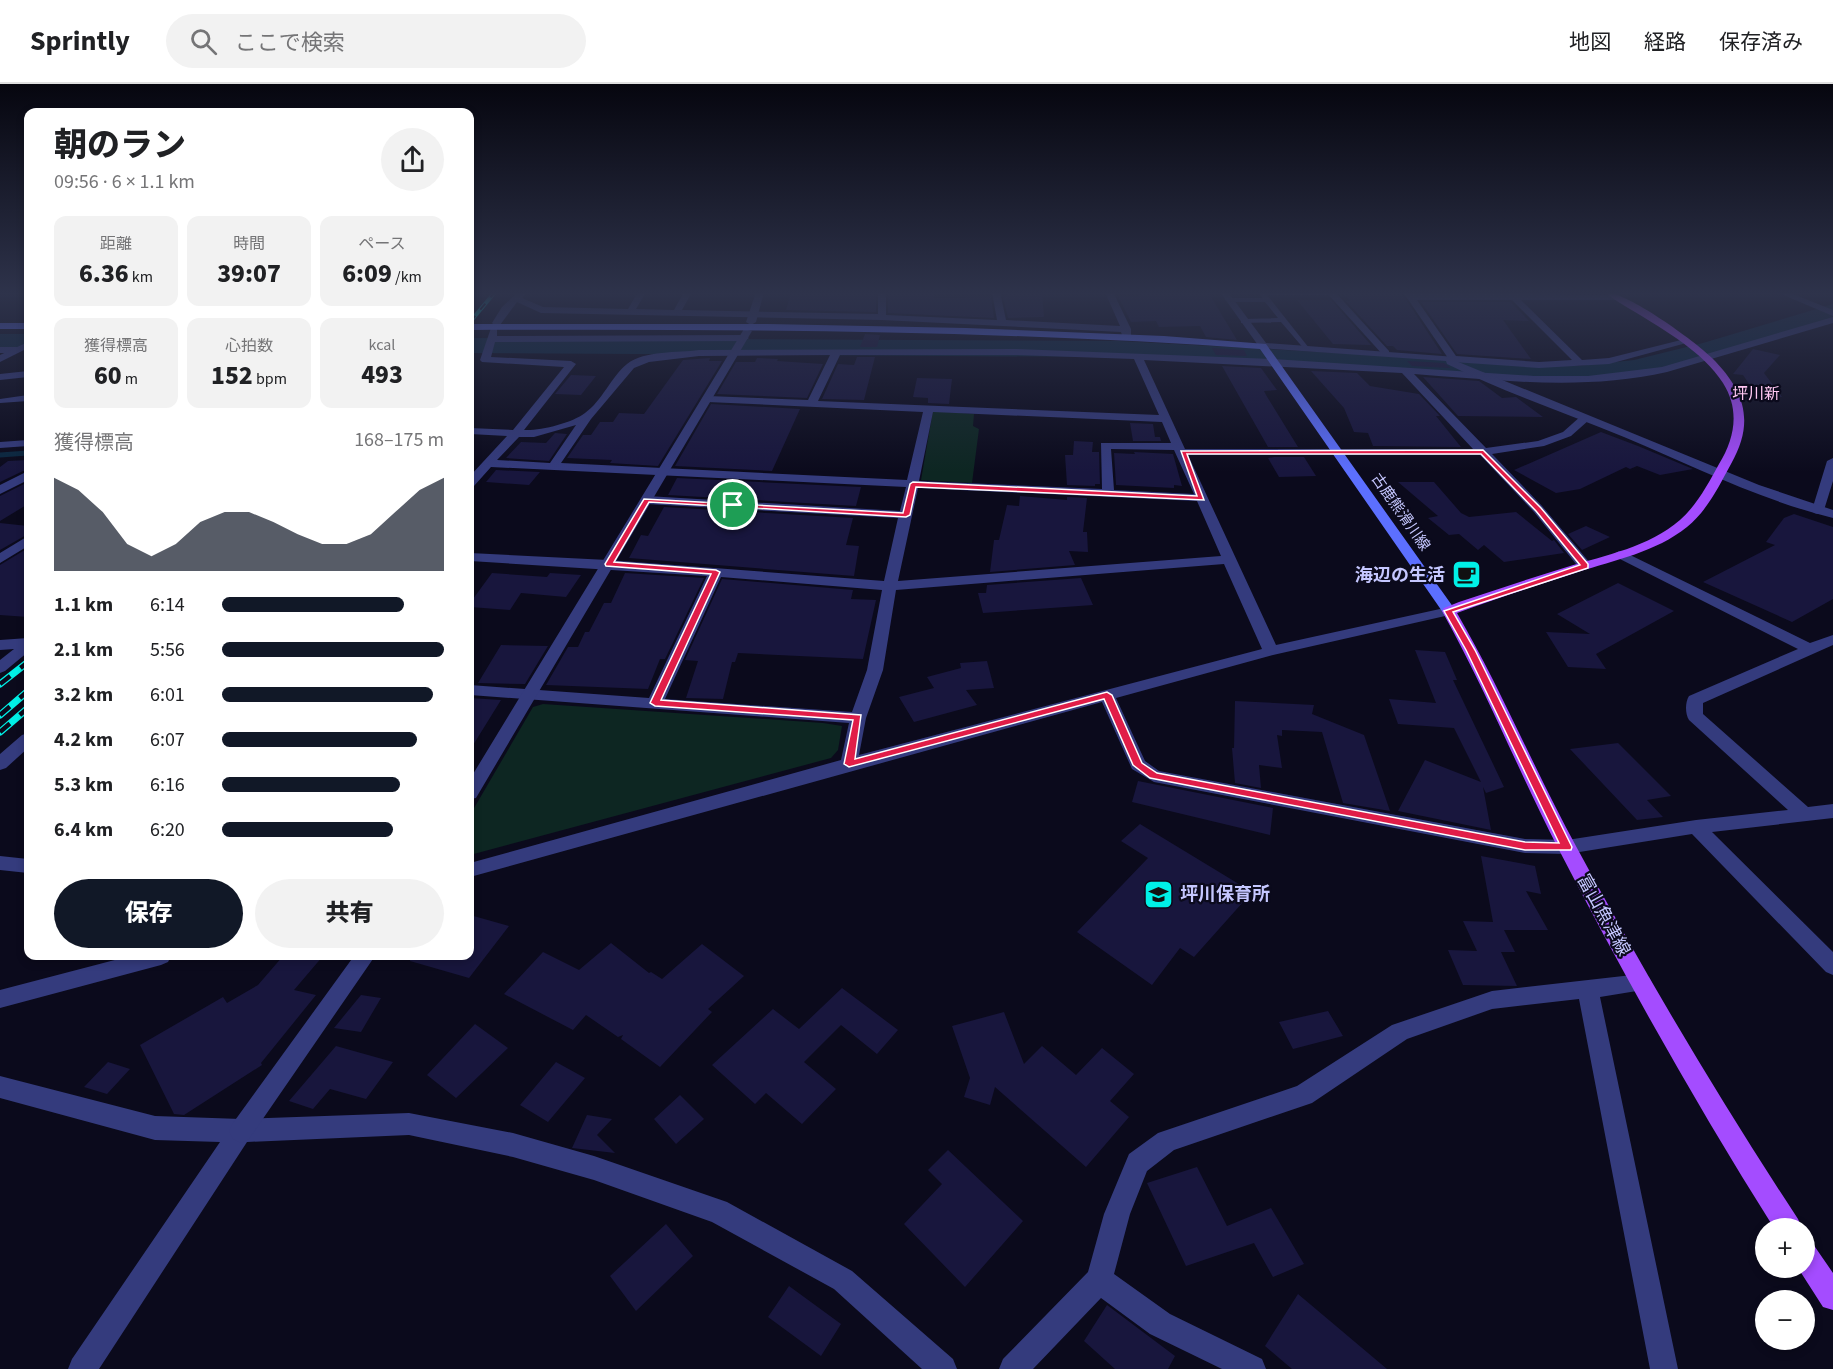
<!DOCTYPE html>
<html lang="ja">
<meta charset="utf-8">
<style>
:root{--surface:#fff;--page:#f2f2f2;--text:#202124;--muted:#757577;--line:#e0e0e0;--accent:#111827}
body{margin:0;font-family:"Source Sans 3","Noto Sans JP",sans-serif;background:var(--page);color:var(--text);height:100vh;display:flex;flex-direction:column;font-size:22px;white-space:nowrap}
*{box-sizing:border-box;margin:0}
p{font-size:20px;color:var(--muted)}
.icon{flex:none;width:33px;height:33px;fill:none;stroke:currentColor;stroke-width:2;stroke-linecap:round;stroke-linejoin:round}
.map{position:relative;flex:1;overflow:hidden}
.drawer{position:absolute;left:24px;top:24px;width:450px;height:852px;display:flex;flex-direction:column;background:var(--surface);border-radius:12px;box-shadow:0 3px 9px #0003}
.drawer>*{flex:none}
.buttons{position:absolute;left:1755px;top:1134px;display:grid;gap:12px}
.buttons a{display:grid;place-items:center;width:60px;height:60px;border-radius:50%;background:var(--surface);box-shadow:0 3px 9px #0003;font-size:30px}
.pin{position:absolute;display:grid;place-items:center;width:51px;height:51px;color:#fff;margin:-26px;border:3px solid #fff;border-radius:50%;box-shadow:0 2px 6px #0007}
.round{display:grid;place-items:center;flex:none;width:63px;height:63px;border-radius:32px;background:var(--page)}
.head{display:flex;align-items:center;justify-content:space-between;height:102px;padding:0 30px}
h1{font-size:33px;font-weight:800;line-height:45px}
.stats{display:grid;grid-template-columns:repeat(3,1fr);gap:9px;height:102px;padding:6px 30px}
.stats div{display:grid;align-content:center;border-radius:12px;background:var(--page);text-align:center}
.stats b{font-size:26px;font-weight:800}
.stats small{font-size:16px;font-weight:400}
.stats p{font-size:16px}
.chart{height:168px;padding:12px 30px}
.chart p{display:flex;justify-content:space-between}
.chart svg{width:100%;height:108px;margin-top:6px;fill:var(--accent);opacity:.7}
.cta{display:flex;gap:12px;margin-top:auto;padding:12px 30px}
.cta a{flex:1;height:69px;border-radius:36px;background:var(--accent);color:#fff;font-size:24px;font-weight:800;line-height:69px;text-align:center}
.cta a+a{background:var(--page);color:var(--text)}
ul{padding:0 30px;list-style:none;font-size:20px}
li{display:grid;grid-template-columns:96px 72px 1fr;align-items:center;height:45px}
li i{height:15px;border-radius:8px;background:var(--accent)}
header{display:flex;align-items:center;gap:36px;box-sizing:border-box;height:84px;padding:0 30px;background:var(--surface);border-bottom:2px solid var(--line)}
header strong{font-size:28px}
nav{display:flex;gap:33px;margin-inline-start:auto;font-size:21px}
.search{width:420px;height:54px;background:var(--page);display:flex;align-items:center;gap:15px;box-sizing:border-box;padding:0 21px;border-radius:33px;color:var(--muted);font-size:22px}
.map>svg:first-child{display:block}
.green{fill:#0d2622}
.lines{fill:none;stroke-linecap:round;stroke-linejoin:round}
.stream{stroke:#0a2740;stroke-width:5}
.river{fill:#0a2740;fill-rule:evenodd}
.building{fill:#18163d}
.service{fill:#343b7d;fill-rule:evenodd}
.minor{fill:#343b7d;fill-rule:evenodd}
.tertiary{fill:#343b7d;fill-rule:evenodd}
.secondary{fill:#5c6fff;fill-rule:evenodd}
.primary{fill:#a44cff;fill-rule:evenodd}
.rail-far1-casing{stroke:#00f0e7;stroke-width:4}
.rail-casing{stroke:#00f0e7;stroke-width:7}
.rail-far1{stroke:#0b0a1c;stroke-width:2;stroke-dasharray:8;stroke-linecap:butt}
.rail{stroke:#0b0a1c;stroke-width:4.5;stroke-dasharray:13;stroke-linecap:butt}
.route{fill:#e11d48;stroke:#fff;stroke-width:1.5;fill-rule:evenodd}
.labels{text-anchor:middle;stroke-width:4.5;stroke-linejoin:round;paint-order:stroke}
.far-street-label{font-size:15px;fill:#c5c7ff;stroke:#0b0a1c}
.far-neighbourhood-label{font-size:16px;fill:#ffc7f2;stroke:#0b0a1c}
.poi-label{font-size:18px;font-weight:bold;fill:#c5c7ff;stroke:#0b0a1c;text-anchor:end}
.street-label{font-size:18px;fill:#c5c7ff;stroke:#0b0a1c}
</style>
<header>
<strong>Sprintly</strong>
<div class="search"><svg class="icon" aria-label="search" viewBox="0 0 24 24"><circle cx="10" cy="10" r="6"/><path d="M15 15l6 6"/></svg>ここで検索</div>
<nav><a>地図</a><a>経路</a><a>保存済み</a></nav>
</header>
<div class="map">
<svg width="1833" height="1285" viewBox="0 0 1833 1285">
<rect width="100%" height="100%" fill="#0b0a1c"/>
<path class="green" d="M933 327 974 330 973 342 979 345 972 399 921 396Z
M543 620 823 639 842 642 838 666 831 674 470 771V731L533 623Z"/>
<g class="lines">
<path class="stream" d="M0 371 28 369"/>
<path class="river" d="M1833 220V235L1720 270 1634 292 1578 298 1118 273 470 269V254L1118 257 1578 282 1634 276 1703 259Z
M0 250H28V264H0Z"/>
</g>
<path class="building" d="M817 208H876V228L786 226 791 209Z
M888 208H934V214L991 213 994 234 888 229Z
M1006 208 1042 209 1044 233 1008 234 1003 213H1006Z
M1138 208H1208L1237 256 1206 253 1200 242 1159 243 1156 237 1131 238 1118 212H1140Z
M1342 208H1401L1442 270 1397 266 1393 262H1387L1346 217H1350Z
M1297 216H1331L1371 261 1333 260Z
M1421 218H1511L1529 237 1503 236 1531 275 1457 270Z
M865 250 880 251 877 263H860Z
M1212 264 1244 266 1247 272 1216 271Z
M1753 265 1780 271 1764 289 1782 313 1756 310 1743 291 1733 290Z
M857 273H875L864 316 822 315 838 280 854 281Z
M710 274 709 277H722L658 382 610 379 612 376 567 374 583 351H591L600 338H613L619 329 644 330 683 276Z
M757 274 778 275 777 277 823 280 807 314 717 310 736 278H755Z
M1407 277 1444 279 1451 284 1412 282Z
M1222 282 1261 284 1277 306 1264 307 1266 311 1298 363H1268Z
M1311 287 1357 289 1370 302 1419 310 1440 332H1436L1461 363 1373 362 1368 349 1354 348 1344 324Z
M571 291 596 292 581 311 555 310Z
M1423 293 1479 297 1502 314 1516 313 1543 333 1458 332Z
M917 294 952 295 949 320 928 319V314L913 313Z
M711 320 800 325 772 387 675 382Z
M1130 339 1153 340 1155 353H1160L1161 357H1133Z
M1601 348 1638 362 1693 385 1660 391 1637 382 1630 385 1626 383 1580 405 1556 409 1514 386Z
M555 349 567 350 549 377 506 374 521 358 546 359Z
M1074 357 1093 358 1092 368H1099L1100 400H1095V402L1067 401 1065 371H1073Z
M1134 368 1173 370 1182 402 1174 401V404L1116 401 1114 369 1135 370Z
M1274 373H1304L1316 392 1279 393 1268 374Z
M28 376V387H23L0 398V383L8 377Z
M496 386 540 388 529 401 486 398Z
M677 394 839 402 861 403 856 422 668 411Z
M28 398V420L0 437V412Z
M1398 398H1434L1461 429 1469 433 1516 428 1552 457 1554 456 1564 469 1504 478 1484 461 1478 466 1459 450 1449 451 1428 434 1438 432Z
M1020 412 1067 416V413L1087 414 1083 448H1087L1088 468 1069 467 1075 481 990 488 994 456H999L1007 421 1019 422Z
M664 423 853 434 846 461 859 462 854 492 629 474 641 451 648 452Z
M1794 430 1833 443V515L1792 538 1703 498 1775 461 1766 458 1784 434Z
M0 439 28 442V450L0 466Z
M1586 442 1610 453 1582 466 1568 450Z
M28 464V533L0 531V481Z
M492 489 547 493 550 489 581 491 566 513 521 509 510 526 470 523V519Z
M625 489 704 494 665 575H660L648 605 546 601 568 563H578L585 548H589L604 519H611Z
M1081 494 1093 521 983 529 978 509H986L987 501Z
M722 495 853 506 851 515 876 516 863 575 738 569 735 578H732L723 615 686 614 698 577 685 576Z
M1618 499 1674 527 1596 570 1606 585 1568 583 1546 548 1590 550 1557 530Z
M501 561 548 562 525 600 478 599Z
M1415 566 1445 568 1457 596H1453L1504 703 1486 709 1483 703 1491 746 1398 727 1425 676 1481 698 1454 644 1398 640 1389 615 1436 619Z
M987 577 994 604 966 606 977 621 914 638 899 613 934 604 927 593 961 584 960 579Z
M470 614 501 616 470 666Z
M1235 617 1314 621 1312 630 1364 651 1390 727 1343 719 1322 648 1282 646V652L1277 651 1282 684 1259 681 1261 704 1235 699 1232 664H1234Z
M1618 659 1671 712 1647 716 1663 733 1637 736 1570 665Z
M1138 697 1273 724 1270 751 1132 718Z
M1140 740 1252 808 1194 873 1180 864 1152 901 1077 848 1148 774 1121 757Z
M1481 772 1535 782 1541 810 1526 807 1548 846H1504L1515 868H1501L1517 902 1463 901 1448 866 1477 867 1463 837 1493 838Z
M470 831 509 842 469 894 410 877 411 872H470Z
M611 859 649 889 651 888 662 895 702 860 744 892 708 925 712 928 660 983 621 955 623 951 618 953 586 931 573 946 504 910 543 868 579 886Z
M283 872H323L294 906 316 911 261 979 262 981 184 1031 174 1030 140 961 223 913 227 919 258 901Z
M842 904 898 946 877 970 841 941 804 978 836 1005 802 1040 766 1009 755 1020 712 981 773 925 799 945Z
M361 911 381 914 361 948 334 944Z
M1328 927 1343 952 1293 965 1279 938Z
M1004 928 1024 980 1042 962 1076 991 1102 964 1134 990 1110 1017 1129 1033 1086 1083 995 1003 990 1021 964 1013 970 994 952 942Z
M475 940 508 964 456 1014 427 991Z
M336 962 393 978 366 1015 330 1005 313 1025 289 1017Z
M108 978 130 985 107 1010 84 1003Z
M556 978 585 994 548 1038 520 1021Z
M680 1011 704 1035 676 1060 654 1035Z
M587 1031 612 1035 597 1051 615 1069 572 1064Z
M948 1066 1023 1137 965 1203 904 1140 942 1100 928 1086Z
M1197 1083 1227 1142 1271 1124 1304 1180 1273 1193 1254 1159 1186 1182 1147 1099Z
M666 1140 693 1172 636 1227 610 1192Z
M789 1202 841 1240 821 1272 768 1233Z
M1298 1210 1387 1285H1292L1265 1262Z
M1107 1221 1175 1272 1168 1285H1115L1084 1257Z"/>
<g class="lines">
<path class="service" d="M1259 208H1334V209L1331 211H1267L1309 264 1305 266 1281 238 1241 239V235H1244L1278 234 1265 218H1229L1225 216 1229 214H1262Z"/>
<path class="minor" d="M518 208H528L522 214 543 223 628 225 638 208H646L636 225 674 226 684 208H692L682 226 878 230V208H886V231L997 236 992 208H1000L1006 236 1120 242 1105 208H1113L1131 245V252L1123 254 1121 248 882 236 541 229 517 218 500 241H494L492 239 502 223Z
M1326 208H1335L1389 267V271H1383Z
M1403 208H1411L1413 210H1507L1508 208H1514L1516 210 1619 211 1620 213 1616 216H1521L1582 276 1609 274 1685 255 1690 258 1609 280 1539 284 1453 278 1450 277ZM1417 216H1512L1572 276 1539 278 1456 272Z
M1776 208H1788L1833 226V232Z
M1833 233V239L1667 288C1584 307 1497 296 1414 290L1486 364 1538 357 1563 348 1581 332H1589V336L1571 352 1544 362 1492 370 1542 422 1590 479 1592 482 1585 486 1580 485 1534 428 1480 371H1188L1276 561 1449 523 1456 527 1454 530 1273 571 1116 614 1145 677 1159 687 1525 755 1567 756 1696 736 1788 726 1689 636C1685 630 1685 618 1689 612L1798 565 1612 471 1619 467 1624 468 1810 559 1833 551V561L1703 619V630L1808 723 1833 720V734L1712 748 1833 868V891L1826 888 1692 750 1567 770 1525 769 1154 698 1132 685 1102 618 470 793V779L841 676 849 639 470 611V601L649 614 707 492 470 477V469L608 476 884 497 898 434 647 420 641 416 647 412 900 427 906 403 491 383 474 402H470V392L507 352 470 350V344L513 346 564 283 482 278 480 276 491 244H497V252L744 251 749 254 744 257 495 258 491 273 571 277 576 280 524 346C540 347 572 339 585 329 602 317 611 293 627 280 645 266 678 269 699 266L1017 265 1273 275 1534 292H1588L1662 283ZM830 271 808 316 708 312 703 315 708 318 923 328 907 396 561 379 591 335 634 284 649 278 699 272ZM840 271H1017L1134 275 1159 331 818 317ZM1144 276 1402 289 1473 365H1185ZM933 328 1162 338 1171 359H1101L1102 405 919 397ZM576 341 550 379 497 376 519 353H534ZM1111 365 1174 366 1194 410 1114 406ZM918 404 1197 417 1221 472 898 497ZM1224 480 1262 565 859 671 866 634 883 586 896 506ZM721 493 882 506 867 586 852 628 665 615Z
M0 263H17L22 266 17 269H0Z
M28 287V293L0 296V290Z
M28 311V317L0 319V315Z
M28 356V362L0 364V358Z
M1833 374V397L1824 426 1818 430 1814 429 1812 426 1827 377Z
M24 389H28V396L0 410V401Z
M28 452V462L0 479V469Z
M28 554V568L5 587 0 589V576L14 565 0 566V556Z
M28 649V664L6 684 0 686V670L22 651Z
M0 772 28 775V789L0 786Z
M1641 890 1649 893 1652 899 1649 905 1600 913 1678 1285H1650L1579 915 1492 925 1407 955 1312 1019 1174 1066 1147 1087 1130 1130 1114 1190 1170 1230 1262 1275 1266 1285H1222L1150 1250 1101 1214 1033 1285H999L1003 1275 1088 1188 1104 1130 1129 1070 1158 1049 1297 1002 1392 941 1492 907Z
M0 992 155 1032 241 1035 409 1029 513 1049 594 1072 727 1118 852 1187 953 1275 957 1285H922L834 1205 712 1138 594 1096 513 1073 409 1051 247 1058 99 1285H68L72 1275 220 1058 155 1056 0 1014Z"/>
<path class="tertiary" d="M756 208H764L756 238 751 241 746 238Z
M1220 208H1228L1266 259 1456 273V277L1759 401 1833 426V434C1760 416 1693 382 1624 353 1565 329 1504 308 1447 280L1446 277 1260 264Z
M744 245 752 247 476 714 470 715V695Z
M28 258V264L0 278V271Z
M130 872H171L168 878 161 881 0 924V906Z
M354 872H375L249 1055 241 1059 233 1055 229 1047 233 1039Z"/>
<path class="secondary" d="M0 239H28V245H0Z
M470 240H768L966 244 1164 252 1266 260 1456 527 1449 531 1444 530 1260 265C997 246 734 245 470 246Z"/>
<path class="primary" d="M1605 208C1627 208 1695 257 1712 274 1745 307 1755 338 1731 380 1719 402 1707 427 1687 443 1656 468 1615 476 1578 488 1538 501 1497 514 1457 529 1501 605 1535 687 1577 764 1645 890 1719 1015 1798 1135L1802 1144H1774C1697 1022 1625 894 1558 764 1518 686 1485 604 1442 527L1444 524 1459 518C1495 506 1531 494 1567 483 1606 471 1649 463 1680 436 1697 421 1708 400 1719 380 1735 354 1740 326 1723 299 1703 268 1666 247 1635 228 1625 222 1614 216 1605 208Z
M1804 1156 1813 1160 1833 1189V1226L1823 1223 1798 1184H1804Z"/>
<defs>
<path id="rail-far1" d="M470 212 473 208
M470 238 495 208"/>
<path id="rail" d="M0 600 28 578
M0 631 28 607
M0 648 28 624"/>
</defs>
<use href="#rail-far1" class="rail-far1-casing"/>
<use href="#rail" class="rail-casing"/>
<use href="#rail-far1" class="rail-far1"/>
<use href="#rail" class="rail"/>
</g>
<linearGradient id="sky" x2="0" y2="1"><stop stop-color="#06060f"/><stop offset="0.54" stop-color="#2e334b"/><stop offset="1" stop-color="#2e334b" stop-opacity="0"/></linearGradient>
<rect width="1833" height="388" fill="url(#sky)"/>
<path class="route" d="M1181 367 1483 366 1541 424 1588 480V484L1453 528 1475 566 1572 763 1571 766H1525L1150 694 1133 681 1104 615 849 683 844 680 853 636 655 622 650 619 711 490 606 482 605 480 644 415 903 429 910 400 913 398 1197 412ZM1187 370H1481L1536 427 1580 481 1444 527 1466 566 1559 759 1525 758 1157 689 1142 679 1112 611 1107 608 855 675 861 631 661 616 720 488 716 486 614 478 649 418 906 433 910 431 916 403 1204 416Z"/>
<defs>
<symbol id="cafe-square" viewBox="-11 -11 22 22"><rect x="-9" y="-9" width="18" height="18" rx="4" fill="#00f0e7" stroke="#0b0a1c"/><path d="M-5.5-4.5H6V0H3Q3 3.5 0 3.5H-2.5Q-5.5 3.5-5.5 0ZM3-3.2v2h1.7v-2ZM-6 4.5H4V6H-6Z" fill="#111"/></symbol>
<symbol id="school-square" viewBox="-11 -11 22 22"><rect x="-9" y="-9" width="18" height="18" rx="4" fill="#00f0e7" stroke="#0b0a1c"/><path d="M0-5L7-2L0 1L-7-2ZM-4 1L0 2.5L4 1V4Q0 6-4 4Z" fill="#111"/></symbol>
</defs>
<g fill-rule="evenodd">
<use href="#cafe-square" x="1450" y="474" width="33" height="33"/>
<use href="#school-square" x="1142" y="794" width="33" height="33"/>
</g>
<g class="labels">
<g class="far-street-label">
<text transform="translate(1401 428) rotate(55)" y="5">古鹿熊滑川線</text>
</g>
<g class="far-neighbourhood-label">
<text x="1756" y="315">坪川新</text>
</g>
<g class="poi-label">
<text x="1445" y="497">海辺の生活</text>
<text x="1180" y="816" text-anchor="start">坪川保育所</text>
</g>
<g class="street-label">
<text transform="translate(1604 831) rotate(61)" y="6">富山魚津線</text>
</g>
</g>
</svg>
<div class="buttons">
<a>+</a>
<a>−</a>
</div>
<div class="pin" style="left:733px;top:421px;background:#1e9e55"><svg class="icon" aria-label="arrive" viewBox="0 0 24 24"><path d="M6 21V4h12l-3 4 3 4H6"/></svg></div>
<section class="drawer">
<div class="head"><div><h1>朝のラン</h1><p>09:56 · 6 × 1.1 km</p></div><a class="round"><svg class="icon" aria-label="share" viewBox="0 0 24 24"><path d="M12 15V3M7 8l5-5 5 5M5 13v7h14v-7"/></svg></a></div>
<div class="stats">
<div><p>距離</p><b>6.36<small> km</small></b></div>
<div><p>時間</p><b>39:07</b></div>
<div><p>ペース</p><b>6:09<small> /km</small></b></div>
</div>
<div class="stats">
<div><p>獲得標高</p><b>60<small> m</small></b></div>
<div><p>心拍数</p><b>152<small> bpm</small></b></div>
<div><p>kcal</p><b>493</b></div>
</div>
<div class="chart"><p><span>獲得標高</span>168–175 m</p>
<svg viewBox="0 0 160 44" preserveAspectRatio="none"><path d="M0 44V6L10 11L20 20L30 33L40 38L50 33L60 24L70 20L80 20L90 24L100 29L110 33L120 33L130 29L140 20L150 11L160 6V44z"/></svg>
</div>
<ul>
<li><b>1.1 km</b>6:14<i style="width:82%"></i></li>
<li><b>2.1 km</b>5:56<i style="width:100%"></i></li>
<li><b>3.2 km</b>6:01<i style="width:95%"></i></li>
<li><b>4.2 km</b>6:07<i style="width:88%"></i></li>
<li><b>5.3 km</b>6:16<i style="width:80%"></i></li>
<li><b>6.4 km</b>6:20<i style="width:77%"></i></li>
</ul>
<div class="cta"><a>保存</a><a>共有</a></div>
</section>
</div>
